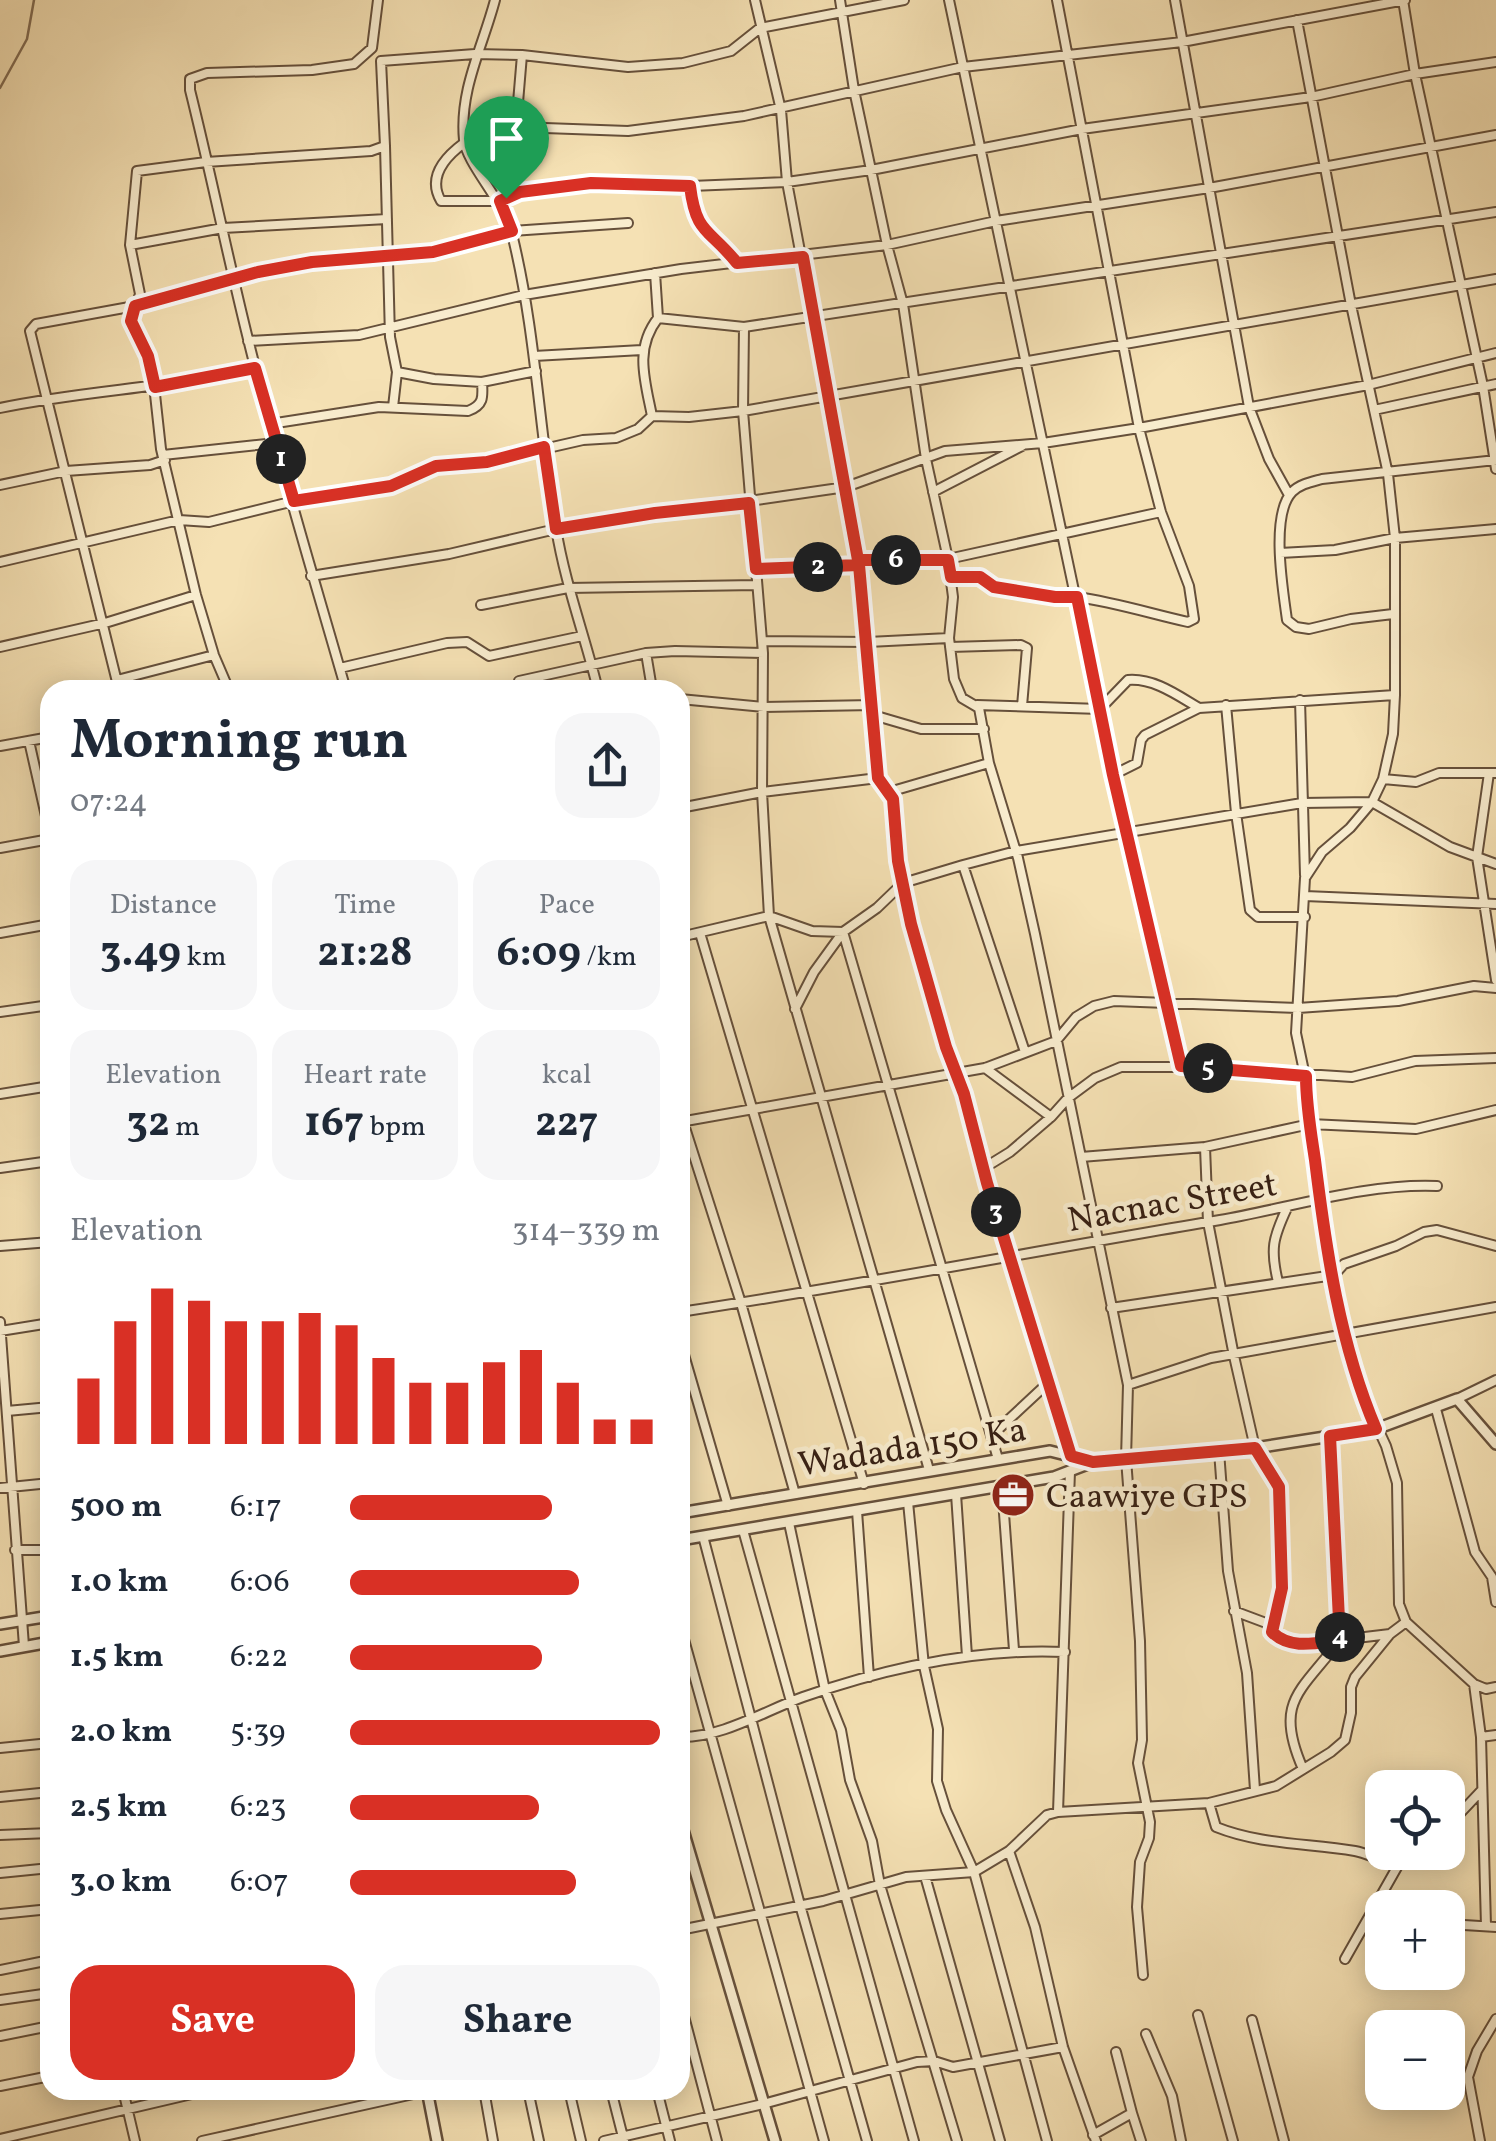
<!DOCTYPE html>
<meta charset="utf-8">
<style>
:root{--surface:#fff;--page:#f6f6f7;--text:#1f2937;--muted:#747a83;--accent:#d93025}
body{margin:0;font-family:Vollkorn,serif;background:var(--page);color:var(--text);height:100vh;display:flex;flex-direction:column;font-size:38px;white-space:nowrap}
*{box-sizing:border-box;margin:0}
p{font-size:32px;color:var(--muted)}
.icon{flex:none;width:55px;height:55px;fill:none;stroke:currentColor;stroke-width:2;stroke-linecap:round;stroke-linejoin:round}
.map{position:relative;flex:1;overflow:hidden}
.sheet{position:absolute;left:40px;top:680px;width:650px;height:1420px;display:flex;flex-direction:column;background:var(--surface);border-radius:30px;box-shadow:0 5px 25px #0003}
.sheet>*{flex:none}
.controls{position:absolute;left:1365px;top:1770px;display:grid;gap:20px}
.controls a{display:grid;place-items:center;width:100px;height:100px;border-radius:20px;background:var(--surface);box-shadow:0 5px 25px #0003;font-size:50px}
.pin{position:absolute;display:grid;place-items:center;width:85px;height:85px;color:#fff;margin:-102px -42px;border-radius:50% 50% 50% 0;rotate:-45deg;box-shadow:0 0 10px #0007}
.pin .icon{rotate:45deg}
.km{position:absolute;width:50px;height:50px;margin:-25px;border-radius:50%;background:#222;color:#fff;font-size:28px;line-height:50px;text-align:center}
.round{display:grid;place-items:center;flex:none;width:105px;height:105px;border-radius:30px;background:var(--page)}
.overview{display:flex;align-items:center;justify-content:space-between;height:170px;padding:0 30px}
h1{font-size:55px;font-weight:700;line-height:75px}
.stats{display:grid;grid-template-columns:repeat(3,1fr);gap:15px;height:170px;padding:10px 30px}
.stats div{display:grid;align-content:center;border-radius:25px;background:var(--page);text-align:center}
.stats b{font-size:42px;font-weight:700}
.stats small{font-size:28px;font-weight:400}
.stats p{font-size:28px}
.chart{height:280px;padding:20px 30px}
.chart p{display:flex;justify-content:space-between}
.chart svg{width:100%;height:180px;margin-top:10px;stroke:var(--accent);stroke-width:6}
.button{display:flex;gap:20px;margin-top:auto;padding:20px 30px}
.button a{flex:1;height:115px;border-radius:30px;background:var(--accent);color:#fff;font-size:40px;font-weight:700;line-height:115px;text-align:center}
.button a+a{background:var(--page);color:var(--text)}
ul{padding:0 30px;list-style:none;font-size:32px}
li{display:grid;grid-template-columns:160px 120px 1fr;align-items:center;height:75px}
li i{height:25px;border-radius:12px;background:var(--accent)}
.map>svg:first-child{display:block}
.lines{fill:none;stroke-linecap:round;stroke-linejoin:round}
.stream{stroke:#826c53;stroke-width:2.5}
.minor-casing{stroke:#66503b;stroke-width:12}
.tertiary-casing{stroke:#66503b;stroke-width:14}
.minor{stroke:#f8ecce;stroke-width:8}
.tertiary{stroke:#f8ecce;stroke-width:9}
.route-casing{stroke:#fff;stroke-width:20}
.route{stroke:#d93025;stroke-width:12}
.labels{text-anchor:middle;stroke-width:9;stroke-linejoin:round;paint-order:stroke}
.street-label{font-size:35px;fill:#361f13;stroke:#f8ecce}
.poi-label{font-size:35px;fill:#361f13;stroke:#f8ecce;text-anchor:start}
</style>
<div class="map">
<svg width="1496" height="2141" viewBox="0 0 1496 2141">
<rect width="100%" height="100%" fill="#f5e1b4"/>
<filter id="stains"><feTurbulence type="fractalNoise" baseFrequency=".002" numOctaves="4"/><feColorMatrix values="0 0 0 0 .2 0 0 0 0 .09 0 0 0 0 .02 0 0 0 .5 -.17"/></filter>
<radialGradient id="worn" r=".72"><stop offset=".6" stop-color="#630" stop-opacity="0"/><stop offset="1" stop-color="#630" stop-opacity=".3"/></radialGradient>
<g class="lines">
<path class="stream" d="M0 88 27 39 34 0"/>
<defs>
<path id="minor" d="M495 0C483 46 459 90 464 140 467 165 504 201 512 234 536 331 539 430 556 528 565 584 585 636 598 690
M755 0 781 110 787 182 859 565 878 778 893 799 899 861 911 924 945 1047 964 1094 987 1183 1071 1457
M840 0 854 90 887 245 903 304 926 459 948 559 953 597 949 638 954 679 962 698 979 708 989 763 1018 858 1035 934 1128 1385 1126 1459 1140 1641 1142 1740 1138 1763 1150 1822 1149 1838 1140 1862 1137 1907 1143 1975
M949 0 1113 775 1181 1066
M1175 0 1249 407 1269 459 1289 495
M1403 0 1415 74 1483 386 1496 469
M1297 20 1351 305 1388 474 1395 538V695L1393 734 1383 779 1372 802 1350 828 1322 852 1305 878 1296 1033 1305 1076 1320 1200 1345 1336 1362 1394 1386 1446 1397 1483 1399 1604 1406 1622 1474 1684 1486 1689 1496 1687
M517 127 628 131 744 116 963 67 1182 42 1405 0
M464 143C445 157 427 177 441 201H500L520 192 591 183 691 186 787 182 871 170 1082 129 1311 97 1415 74 1496 62
M385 146 390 337 397 372 434 379 482 382 536 371
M691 186C696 235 709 228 737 263
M506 198 505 176 514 150 522 55
M387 219 223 228 130 245 137 171 206 162 371 151 385 146 381 61 475 54 522 55 628 67 683 63 731 51 760 28 904 0
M130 245 140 294 131 321 152 367 161 449 196 595 214 655 229 690
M655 273 658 318C634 349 645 380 652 416L689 417 743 411 1496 279
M658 318 744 327
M248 341 359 335 524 295 681 269 887 245 996 221 1209 188 1496 135
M534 356 642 350
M393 407 397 372
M0 408C85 390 171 388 255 368
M1374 410 1496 384
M270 424 379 407 468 411C484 405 483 397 482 382
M163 455 276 443
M0 485 66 471 150 465 165 460
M933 492 1022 446
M1280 553 1335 550 1395 538 1496 529
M858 559H948L1161 512
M0 562 179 520 209 522 294 501 391 486 436 466 487 462 583 440 616 438 638 429 652 416
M756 569 859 565
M311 576 449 554 556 529 846 487 945 451 1043 443 1139 428 1368 385 1496 353
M951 577 985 578C1005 600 1050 594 1077 597 1114 602 1152 614 1188 622L1194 619 1189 586 1161 512 1139 428 1057 0
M481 605 568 588 757 585
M1393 614 1351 619 1309 629 1296 627 1287 620C1283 590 1270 515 1292 492 1300 484 1311 482 1322 479L1496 460
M762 641 868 642 949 638
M0 647 105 623 196 595
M950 647 1021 645 1027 648 1022 706
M646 653 651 683 656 690
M340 668 447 643 467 642 489 656 582 636
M117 680 214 655
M519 681 646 653 675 651 763 653
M119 690 30 331 36 324 135 306 258 272 312 262 433 252 512 231 628 223
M346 690C313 575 278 460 249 343 228 259 211 174 190 90V79L207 73 312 70 354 64 372 48 378 0
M680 699 764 707 873 705
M1300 700 1305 875
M977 705 1100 709 1128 680C1154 678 1177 695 1199 708
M1226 705 1236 813 1250 910 1258 917H1305
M873 715 921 729H984
M29 741 50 834
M0 746 50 737
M1489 773 1477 857 1496 980
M1113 775 1137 763 1141 740 1145 735 1199 708 1395 695
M1383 779 1416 782 1439 773H1496
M889 792 989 763
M680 808 762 792 878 778
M0 848 50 839
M963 865 1025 1052
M1305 896 1496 904
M843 932 998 1459
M0 933 50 924
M700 933 864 1484
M680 937 769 916 812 931 843 932 877 908 903 883 963 865 1016 851 1302 803 1372 802 1450 847 1496 864
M795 1009 814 972 843 932
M0 1012 50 1005
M985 1068 1051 1117 1068 1098 1095 1078 1121 1067H1196L1352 1077 1415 1061 1496 1058
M0 1094 50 1086
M680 1112 741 1303 795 1494
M680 1122 985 1068 1056 1041 1076 1017 1094 1006 1114 1001 1298 1008 1398 1001 1474 986 1496 988
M1205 1147 1208 1222 1234 1356 1255 1448 1279 1487 1282 1588 1272 1632
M1081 1157 1205 1147 1310 1124 1416 1129 1496 1110
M0 1168 50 1161
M984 1168 1010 1152 1051 1117
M0 1246 50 1242
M1278 1282C1270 1249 1273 1238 1287 1208
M1111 1308 1334 1275 1344 1264 1396 1246 1424 1232 1437 1230 1496 1246
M680 1312C860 1285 1040 1250 1220 1220 1290 1208 1365 1183 1437 1186
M0 1322 24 1646
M0 1331 50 1323
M680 1341 728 1506
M1128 1385 1211 1358 1496 1307
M1457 1399 1496 1380
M1436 1409 1475 1552 1492 1577 1496 1602
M7 1411 50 1407
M991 1436 1048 1383
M1219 1451 1228 1571 1247 1673 1255 1790
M929 1470 769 916 762 792 763 653 743 411 744 327 1496 212
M1002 1486 1014 1650
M0 1488 50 1483
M956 1494 967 1656
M908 1502 924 1666 938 1729 937 1781 946 1810 974 1872 1047 2141
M857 1511 869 1677
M789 1523 825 1690 841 1730 850 1780 872 1841 880 1885 957 2141
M743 1530 914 2141
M703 1536 800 1905 867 2141
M15 1550H50
M1234 1611 1266 1623 1281 1641 1298 1645 1390 1634
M680 1625 824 2141
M1474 1684 1481 1737 1486 1926
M680 1737C722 1738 764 1711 803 1697 886 1668 977 1648 1065 1652
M1481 1737 1496 1735
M0 1748 50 1743
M1303 1769C1273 1701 1301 1692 1340 1640L1329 1436
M0 1797 50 1792
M1209 1803 1216 1827C1261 1845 1308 1843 1355 1851 1371 1854 1383 1864 1400 1862L1407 1852
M1058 1812 1209 1803 1276 1786 1331 1752 1345 1740 1351 1713V1687L1355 1677 1390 1634 1406 1622
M1448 1826 1481 1791
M0 1835 50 1833
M1009 1851 1035 1927 1063 2047 1096 2141
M0 1873 50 1868
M925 1876 1000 2141
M0 1914 50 1909
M1448 1924 1496 1927
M680 1930 823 1901 906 1877 974 1872 1009 1851 1047 1815 1058 1812 1070 1471
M1345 1959 1400 1862
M0 1970 50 1960
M0 2000 50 1993
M680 2001 717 2141
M1198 2015 1233 2141
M1252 2020 1284 2141
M1146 2034 1172 2096 1181 2141
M0 2036 50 2026
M0 2086 50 2076
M123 2090 135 2141
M484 2090 493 2141
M528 2090 539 2141
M569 2090 581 2141
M611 2090 624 2141
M657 2090 670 2141
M1132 2113 1141 2141
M1093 2135 1132 2113 1116 2052
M0 2139 209 2090
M202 2141 427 2091
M604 2141 763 2104 917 2062 934 2061 953 2067 1063 2047
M1480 2141 1468 2077 1477 2051 1496 2019"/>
<path id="tertiary" d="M680 1513 1050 1451 1090 1461
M680 1540 1054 1477 1093 1462 1255 1448 1376 1429 1457 1399 1496 1444
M0 1624 50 1616
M0 1651 50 1642
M680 1820 775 2141
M427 2090 437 2141"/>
</defs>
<use href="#minor" class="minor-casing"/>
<use href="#tertiary" class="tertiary-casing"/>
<use href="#minor" class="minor"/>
<use href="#tertiary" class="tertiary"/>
</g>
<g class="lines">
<defs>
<path id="route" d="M591 183 690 186C696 235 709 228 737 263L803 257 858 560H948L951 577H980L994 587 1055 597H1077L1113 775 1181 1066 1306 1076C1306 1105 1311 1133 1315 1160 1326 1250 1340 1345 1376 1429L1330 1436 1340 1640C1316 1643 1290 1650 1272 1632L1282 1588 1279 1487 1255 1448 1093 1462 1071 1456 987 1183 964 1094 946 1047 911 924 898 861 893 799 878 778 859 565 756 569 749 503 655 513 556 529 544 447 487 462 436 466 391 486 294 501 255 368 155 387 148 356 131 321 135 306 258 272 312 262 433 252 512 231 500 201 520 192Z"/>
</defs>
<use href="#route" class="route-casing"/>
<use href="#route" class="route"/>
</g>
<defs>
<symbol id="office-disc" viewBox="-11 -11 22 22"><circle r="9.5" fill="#8f2418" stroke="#f8ecce"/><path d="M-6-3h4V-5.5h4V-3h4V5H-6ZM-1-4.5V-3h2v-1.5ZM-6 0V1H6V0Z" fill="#fff"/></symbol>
</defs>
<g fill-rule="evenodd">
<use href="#office-disc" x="988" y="1470" width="50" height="50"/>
</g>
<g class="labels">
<g class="street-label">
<text transform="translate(1172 1201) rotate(-10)" y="12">Nacnac Street</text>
<text transform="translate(912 1446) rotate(-9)" y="12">Wadada 150 Ka</text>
</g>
<g class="poi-label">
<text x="1046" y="1507">Caawiye GPS</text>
</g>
</g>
<rect width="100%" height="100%" filter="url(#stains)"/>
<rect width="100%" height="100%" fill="url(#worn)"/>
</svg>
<div class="controls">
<a><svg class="icon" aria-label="locate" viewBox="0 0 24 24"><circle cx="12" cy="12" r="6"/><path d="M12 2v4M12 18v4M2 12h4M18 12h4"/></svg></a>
<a>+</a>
<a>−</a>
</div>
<div class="pin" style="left:506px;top:198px;background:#1e9e55"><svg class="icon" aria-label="arrive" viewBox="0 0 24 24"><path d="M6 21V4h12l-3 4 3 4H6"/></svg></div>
<b class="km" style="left:281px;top:459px">1</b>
<b class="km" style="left:818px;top:567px">2</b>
<b class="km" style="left:996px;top:1212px">3</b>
<b class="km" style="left:1340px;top:1637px">4</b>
<b class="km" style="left:1208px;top:1068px">5</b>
<b class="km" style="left:896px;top:560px">6</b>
<section class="sheet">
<div class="overview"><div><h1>Morning run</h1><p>07:24</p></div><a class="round"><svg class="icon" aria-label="share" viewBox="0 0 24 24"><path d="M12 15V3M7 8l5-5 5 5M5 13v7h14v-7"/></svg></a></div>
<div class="stats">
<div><p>Distance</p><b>3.49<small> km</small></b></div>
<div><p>Time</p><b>21:28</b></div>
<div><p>Pace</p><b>6:09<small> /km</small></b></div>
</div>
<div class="stats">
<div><p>Elevation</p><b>32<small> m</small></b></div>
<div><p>Heart rate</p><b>167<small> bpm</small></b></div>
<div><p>kcal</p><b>227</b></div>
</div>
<div class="chart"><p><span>Elevation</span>314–339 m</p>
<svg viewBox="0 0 160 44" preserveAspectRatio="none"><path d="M5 44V28M15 44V14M25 44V6M35 44V9M45 44V14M55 44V14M65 44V12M75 44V15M85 44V23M95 44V29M105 44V29M115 44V24M125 44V21M135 44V29M145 44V38M155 44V38"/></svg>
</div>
<ul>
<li><b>500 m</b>6:17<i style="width:65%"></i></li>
<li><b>1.0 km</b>6:06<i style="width:74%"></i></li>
<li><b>1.5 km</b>6:22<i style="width:62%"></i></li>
<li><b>2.0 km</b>5:39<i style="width:100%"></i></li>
<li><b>2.5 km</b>6:23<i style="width:61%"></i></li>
<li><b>3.0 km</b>6:07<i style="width:73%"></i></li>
</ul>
<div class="button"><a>Save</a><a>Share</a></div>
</section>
</div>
